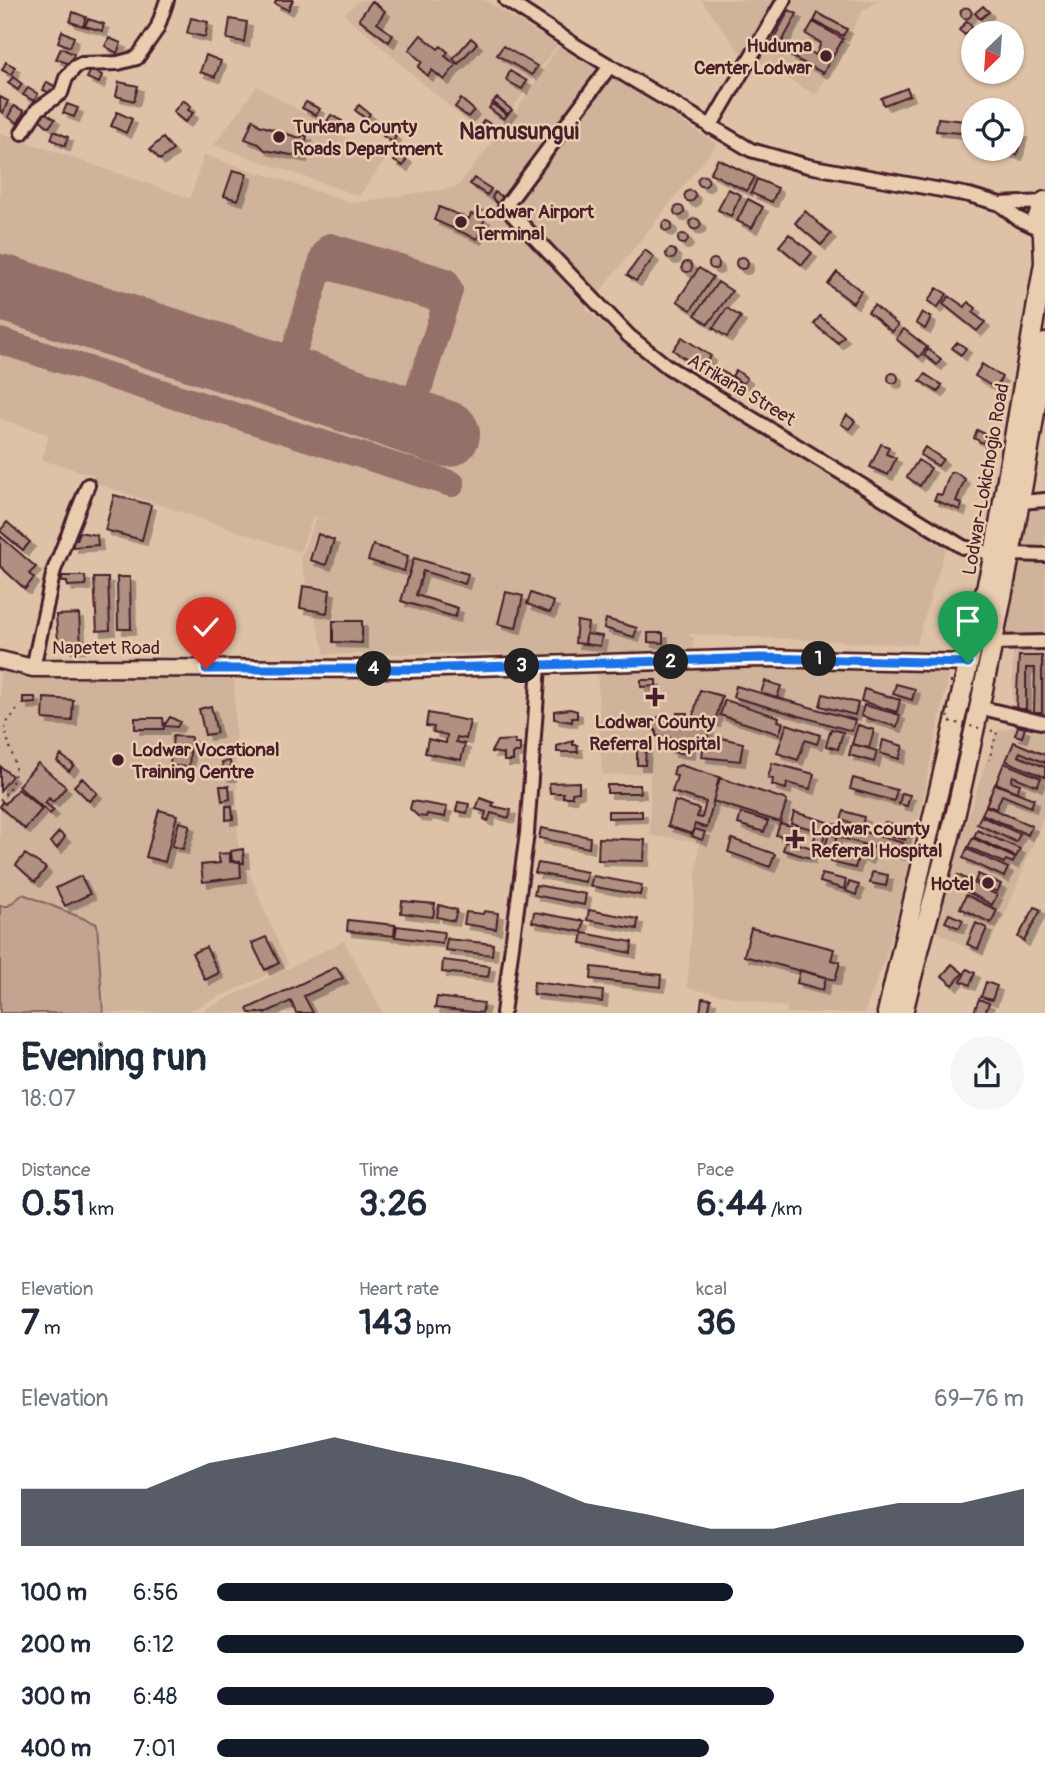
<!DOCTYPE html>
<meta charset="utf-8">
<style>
:root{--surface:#fff;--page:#f6f6f7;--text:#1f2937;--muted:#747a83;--accent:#111827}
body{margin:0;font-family:Pangolin,sans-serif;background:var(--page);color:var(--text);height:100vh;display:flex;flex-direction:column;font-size:26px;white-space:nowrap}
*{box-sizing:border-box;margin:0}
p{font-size:23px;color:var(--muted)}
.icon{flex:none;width:38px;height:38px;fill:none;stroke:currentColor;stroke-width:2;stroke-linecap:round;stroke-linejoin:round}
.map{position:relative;height:1013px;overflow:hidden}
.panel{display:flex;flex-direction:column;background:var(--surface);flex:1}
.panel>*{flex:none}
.needle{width:46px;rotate:205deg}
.buttons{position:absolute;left:961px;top:21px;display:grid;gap:14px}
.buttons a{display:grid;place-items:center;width:63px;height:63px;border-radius:50%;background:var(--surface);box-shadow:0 2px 5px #0004;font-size:35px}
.pin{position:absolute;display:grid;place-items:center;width:60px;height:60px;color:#fff;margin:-72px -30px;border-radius:50% 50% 50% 0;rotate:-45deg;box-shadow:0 0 7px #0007}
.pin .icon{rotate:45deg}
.km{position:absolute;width:35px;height:35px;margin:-18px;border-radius:50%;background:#222;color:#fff;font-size:19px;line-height:35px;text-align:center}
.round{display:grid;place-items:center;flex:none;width:74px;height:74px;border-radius:37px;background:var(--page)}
.headline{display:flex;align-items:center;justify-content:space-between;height:119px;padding:0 21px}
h1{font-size:38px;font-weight:800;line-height:52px}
.metrics{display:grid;grid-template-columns:repeat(3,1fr);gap:10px;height:119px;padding:7px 21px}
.metrics div{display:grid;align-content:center}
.metrics b{font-size:35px;font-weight:800}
.metrics small{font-size:19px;font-weight:400}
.metrics p{font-size:19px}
.chart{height:196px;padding:14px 21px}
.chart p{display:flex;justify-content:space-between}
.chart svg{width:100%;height:126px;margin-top:7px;fill:var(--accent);opacity:.7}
ul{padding:0 21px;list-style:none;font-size:23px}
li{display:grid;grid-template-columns:112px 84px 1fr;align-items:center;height:52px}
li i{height:18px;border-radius:9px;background:var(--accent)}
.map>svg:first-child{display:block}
.built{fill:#d0b39b}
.green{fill:#c3a490;stroke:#86625e;stroke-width:2}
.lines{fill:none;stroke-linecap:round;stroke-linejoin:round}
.taxiway{stroke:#947069;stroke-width:26}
.runway{stroke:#947069;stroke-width:66}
.building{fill:#b09080;stroke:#4a1f2b;stroke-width:2;filter:url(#shadow)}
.minor-casing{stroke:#4a1f2b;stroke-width:18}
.major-casing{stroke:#4a1f2b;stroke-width:21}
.highway-casing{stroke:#4a1f2b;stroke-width:23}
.path{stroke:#4a1f2b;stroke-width:2;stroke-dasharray:2 5;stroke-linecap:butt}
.minor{stroke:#e8cdaf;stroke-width:12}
.major{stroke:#e8cdaf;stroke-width:16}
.highway{stroke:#e8cdaf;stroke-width:18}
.path-bridge{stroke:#4a1f2b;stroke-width:2;stroke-dasharray:2 5;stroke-linecap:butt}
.route-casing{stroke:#fff;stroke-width:14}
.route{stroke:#1a73e8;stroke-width:9}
.poi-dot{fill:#4a1f2b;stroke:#e8cdaf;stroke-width:2.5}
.labels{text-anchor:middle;stroke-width:5;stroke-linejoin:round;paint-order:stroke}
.poi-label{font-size:19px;font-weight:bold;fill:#4a1f2b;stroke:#e8cdaf;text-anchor:start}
.street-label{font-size:19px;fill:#4a1f2b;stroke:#e8cdaf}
.quarter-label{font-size:23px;font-weight:bold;fill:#4a1f2b;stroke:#e8cdaf}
</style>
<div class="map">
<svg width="1045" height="1013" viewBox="0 0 1045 1013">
<defs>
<filter id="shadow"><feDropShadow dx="5" dy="5" stdDeviation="0" flood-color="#0004"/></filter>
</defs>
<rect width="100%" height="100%" fill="#dec2a7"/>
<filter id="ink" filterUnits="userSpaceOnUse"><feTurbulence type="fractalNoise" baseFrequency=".0143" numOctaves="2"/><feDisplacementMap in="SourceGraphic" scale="14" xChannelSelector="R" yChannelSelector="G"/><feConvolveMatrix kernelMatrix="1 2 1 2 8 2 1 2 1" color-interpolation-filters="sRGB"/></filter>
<g filter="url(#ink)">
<path class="built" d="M360 0H485L557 45 492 138 466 121 344 14Z
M701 0H878L862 12 816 95 738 50Z
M561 43 717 144 586 309 630 347 948 541 916 645 686 634 694 638 692 653 325 654 300 559 316 518 338 524 313 516 300 552 92 482 94 475 42 460 49 435 0 419V133L190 198 204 155 352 203 457 187 512 117Z
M257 86 385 160 359 196 214 145Z
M1045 506V633L1008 634 1000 629 997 621 1026 519 1030 512Z
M1045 645V719L1012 707 1013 646Z
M0 665 234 673 238 847 288 965 185 1013H103L97 924 29 895H19L8 906H0Z
M951 665 905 883 885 960 864 1013H787V1008L687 988 699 842 650 835V773L602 775 597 668Z
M1023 723 1045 729V813L1007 911 983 957 927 926 966 823 996 732Z
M344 941 383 1013H197Z"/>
<path class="green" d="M23 894 97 924 103 1013H0V906H8Z"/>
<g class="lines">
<path class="taxiway" d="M319 269 329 267 439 299 445 306
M0 341 452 484
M286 378 324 254 330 246 446 281 450 290 409 421"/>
<path class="runway" d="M0 287 286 378 447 434"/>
</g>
<path class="building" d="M276 0H293L288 10 275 4Z
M372 1 385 11 377 23 393 35 389 42 359 19Z
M983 6 989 12 980 19 975 13Z
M960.5 13a5.5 5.5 0 1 1 11 0a5.5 5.5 0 1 1-11 0Z
M789 10 797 14 777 51 769 47Z
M73 12 86 17 83 26 70 22Z
M818 13 847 29 843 36 814 21Z
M191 18 208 22 205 37 187 33Z
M88 19 104 24 102 31 85 26Z
M230 19 247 22 244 42 227 39Z
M967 21 973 27 965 35 959 30Z
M813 22 843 39 823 73 790 56 798 44 816 55 821 43 806 34Z
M62 31 74 37 70 47 58 42Z
M421 35 438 49 441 46 448 52 445 56 456 65 444 80 432 70 428 76 418 67 422 62 409 50Z
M109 38 121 43 117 53 105 46Z
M471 38 477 43 458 64 453 59Z
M503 46 537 66 532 75 497 55Z
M61 48 74 54 70 64 56 59Z
M206 55 221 61 215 77 200 72Z
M6 62 15 67 12 75 2 70Z
M91 70 102 75 99 83 87 78Z
M510 71 527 81 522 89 506 80Z
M13 77 22 84 18 90 8 83Z
M47 82 58 88 55 95 43 90Z
M119 82 138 86 134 101 116 96Z
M28 88 38 94 34 101 23 95Z
M907 88 910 95 884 105 881 98Z
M0 97 8 101 3 113 0 111Z
M497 98 512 110 508 114 493 102Z
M461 99 474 110 468 117 455 107Z
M183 100 191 106 188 110 193 113 185 122 173 112Z
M306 102 320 109 316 115 302 108Z
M67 104 78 108 74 117 63 113Z
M492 104 507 115 504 119 489 108Z
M359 105 370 114 366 119 355 110Z
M14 106 24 111 18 123 8 117Z
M44 112 55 119 49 127 39 119Z
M117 112 132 119 126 133 111 126Z
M331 115 342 121 339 127 327 121Z
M938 118 973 122V134L936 131Z
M253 119 259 125 300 138 303 135 307 136 302 157 265 150 259 144 245 139Z
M484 120 497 128 492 135 480 127Z
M1012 127 1015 128 1014 132 1022 133 1017 155 992 149H1012Z
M386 130 396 136 393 142 383 136Z
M54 131 68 137 65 146 51 139Z
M163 138 173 150 160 160 150 149Z
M398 153 407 158 403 166 394 161Z
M718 159 755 177 747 191 710 173Z
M233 170 247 174 238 200 224 196Z
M697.5 181a5.5 5.5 0 1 1 11 0a5.5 5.5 0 1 1-11 0Z
M474 178 491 189 487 195 470 184Z
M757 179 778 188 772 202 751 193Z
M728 189 741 195 731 216 718 210Z
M684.5 196a5.5 5.5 0 1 1 11 0a5.5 5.5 0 1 1-11 0Z
M495 192 503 197 499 205 492 198Z
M748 199 763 207 752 228 737 221Z
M674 211a5 5 0 1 1 10 0a5 5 0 1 1-10 0Z
M439 207 469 219 471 214 485 218 477 239 434 220Z
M805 211 831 234 821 245 795 223Z
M689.5 224a5.5 5.5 0 1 1 11 0a5.5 5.5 0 1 1-11 0Z
M662 226a5 5 0 1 1 10 0a5 5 0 1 1-10 0Z
M678 239a5 5 0 1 1 10 0a5 5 0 1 1-10 0Z
M789 234 812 253 802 265 779 246Z
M666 254a5 5 0 1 1 10 0a5 5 0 1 1-10 0Z
M645 250 654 257 636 281 627 275Z
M736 263a6 6 0 1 1 12 0a6 6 0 1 1-12 0Z
M709 264a5 5 0 1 1 10 0a5 5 0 1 1-10 0Z
M682 267a5 5 0 1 1 10 0a5 5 0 1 1-10 0Z
M699 268 713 277 691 310 677 301Z
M837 272 861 291 853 303 828 284Z
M718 282 732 291 708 324 695 315Z
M937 288 947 294 937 308 928 301Z
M949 296 965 307 968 302 976 308 973 313 985 322 977 331 943 304Z
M874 305 898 325 892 332 868 312Z
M727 308 741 317 727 337 713 328Z
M922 312 931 318 925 329 916 323Z
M820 316 844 336 838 343 814 324Z
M904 329 927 347 919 357 896 339Z
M682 337 711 356 701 370 673 350Z
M957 342 966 348 961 355 952 348Z
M928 349 941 359 937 365 924 355Z
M982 364 1002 377 995 388 975 376Z
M718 369 739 381 734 390 713 377Z
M736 370 747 378 743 384 732 376Z
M888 378a5 5 0 1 1 10 0a5 5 0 1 1-10 0Z
M925 374 942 385 938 392 920 381Z
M847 415 855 421 849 429 841 424Z
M977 430 987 435 983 443 974 438Z
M881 444 889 447 886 454 896 458 888 475 870 467Z
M925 447 943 459 938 466 920 455Z
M918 460 931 468 920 486 907 477Z
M955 472 965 479 956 501 962 504 960 510 934 500 937 494 942 495 950 473Z
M114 495 151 505 142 540 105 530Z
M7 522 30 542 23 550 0 531Z
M78 532 97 535 98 545 73 547V539H78Z
M318 534 334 540 326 565 310 560Z
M0 536 36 567 29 574 34 578 25 589 0 566Z
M373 545 408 556 404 571 368 560Z
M414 558 468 574 465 584 423 571 416 595 458 608 455 617 401 601Z
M62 576H85L86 585 68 586 67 582H62Z
M117 577H130L131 629H118Z
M94 578H108L110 630 97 631Z
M303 586 330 590 327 613 300 608Z
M506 592 523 596 516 628 498 624Z
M531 593 554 602 550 613 527 604Z
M79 614 81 647 66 648V642H58L56 615Z
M606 619 637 628 634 637 604 628Z
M333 621H362V643L333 642Z
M577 621 588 623 585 644 575 643Z
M648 633H663V643L648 642Z
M586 634 602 636 600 646 585 644Z
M1019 656H1042V712H1034L1035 668H1026V709H1016Z
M641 680H656V686L641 687Z
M765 681 781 686 777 698 761 693Z
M896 684 915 689 912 700 893 694Z
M736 686 855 720 852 731 733 697Z
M864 689 900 700 897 712 861 701Z
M700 690 722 696 715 722 693 716Z
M823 694 858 703 855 715 820 706Z
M23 697H35L36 703 23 704Z
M44 698 73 700 72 721 43 719Z
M725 700 779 717 778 721 783 723 779 734 720 715Z
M864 705 900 715 897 727 861 716Z
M211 706 217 733 205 735 199 709Z
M570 709 577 711V718H572V722L554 719V711Z
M428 713 470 721 466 739 457 737 456 742 465 744 461 760 425 753 428 739 446 743 447 735 433 732 434 727 426 726Z
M677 713H687V719L709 721 708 740 691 738 690 754 671 752 672 738 656 736V730H651V721H658V717L677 719Z
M170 717 180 722 177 727 164 726Z
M135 718H163L164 729H135Z
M787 724 820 735 817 744 805 740 798 760 777 753Z
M858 725 874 730 869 748 852 744Z
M1018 726 1025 728 1022 737 1015 735Z
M831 729 843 732 838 749 826 746Z
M173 736 191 737 189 767 170 766Z
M717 737 743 743 740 761 702 757 704 741 716 742Z
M515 740V744H520V753H513V761H504V754L491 752 497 741Z
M883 740 903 746 899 759 880 753Z
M573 741V745H577L578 752H557V746Z
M1014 742 1045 755V763L1020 752 1018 756 1045 767V777L1006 761Z
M852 744 877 751 874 762 849 755Z
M637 746 646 747 645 765H637Z
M61 755 74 765 69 771 57 761Z
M230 761 232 776H224L222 762Z
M38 763 66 787 53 802 49 798 45 803 54 810 50 814 18 786Z
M772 763 814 774 810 789 787 783 786 789 772 785 773 779 768 778Z
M1004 763 1041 778 1037 786 1013 776 1011 781 1020 784 1017 792 996 783Z
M680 765 719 777 707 828 695 824 692 834 668 826 675 801 699 809 697 817 702 818 706 802 672 792 677 776 673 775 675 767Z
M0 766 12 776 0 791Z
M82 778 97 793 89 801 74 786Z
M720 778 787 800 780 822 713 801Z
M853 778 897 790 894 801 850 789Z
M579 782V792L572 793V797H563V793H550L549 783Z
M995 784 1034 799 1031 807 1002 795 996 809 986 805Z
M607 785H640L641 793H607Z
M220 786H229L230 799 222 801Z
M18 789 42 809 25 829 0 807 2 801 5 804Z
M902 793 910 795 907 806 899 804Z
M480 798 494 803 492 806 511 810 509 818 491 813 488 821 484 819 486 812 476 809Z
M412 801 447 807 445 817 427 814 426 817 418 816 410 809Z
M458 802 469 804 467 813 456 811Z
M226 806H232L233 819 226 820Z
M986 806 1032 826 1028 835 982 814Z
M159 810 177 815 165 862 146 857Z
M608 811H642V817L608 818Z
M844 811 864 817 862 826 841 820Z
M794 812 828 822 825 833 791 823Z
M741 813 768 821 764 832 738 824Z
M981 816 1020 834 1016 842 977 824Z
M179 822 190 825 183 849 172 846Z
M885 822 908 828 905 840 882 833Z
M780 823 791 826 788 838 776 835Z
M832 823 903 843 900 855 829 834Z
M541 828 590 837 589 848 539 838Z
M695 829 705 832 702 840 692 836Z
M977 830 1020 849 1016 857 974 837Z
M817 831 825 833 821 848 812 845Z
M59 832 65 837 57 848 50 842Z
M829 834 837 836 833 850 825 847Z
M599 838 645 840 644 861 598 860Z
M973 838 1015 858 1013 863 1006 860 1004 863 968 847Z
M732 839 775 854 770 867 728 852Z
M786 840 812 848 810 858 783 850Z
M863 844 872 847 868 859 859 856Z
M243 849 244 863 232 861 231 851Z
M967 849 1008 868 1004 877 963 858Z
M834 852 858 858 855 868 831 862Z
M230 853V862L240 861 241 877 203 882 201 865 220 863 218 854Z
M25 854 46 868 35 882 16 865Z
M538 863 587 872 585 882 535 873Z
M872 872 888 875 886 886 870 883Z
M822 874 846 880 844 889 820 882Z
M978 874 1001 884 997 892 975 881Z
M958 875 997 895 992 905 964 890 966 885 956 880Z
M81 876 90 894 65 906 56 888Z
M593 876 642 885 640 895 590 886Z
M849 882 859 885 856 895 846 891Z
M536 885 586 894 584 905 534 895Z
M966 895 997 910 991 923 960 908Z
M402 901 435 904 433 917 401 913Z
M439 905 457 910 454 921 437 917Z
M1035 907 1041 910 1024 941 1018 937Z
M589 910 638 919 637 929 587 920Z
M484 911 498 913 496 929 464 924 466 912 483 914Z
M534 912 584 921 582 932 532 922Z
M949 914 963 920 959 928 945 922Z
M348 920 395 925 394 936 347 931Z
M976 923 987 928 978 949 967 944Z
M397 926 444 932 442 943 395 937Z
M751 928 834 949 831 960 840 962 835 980 744 956Z
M583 933 632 942 631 953 581 943Z
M266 937 279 963 265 970 252 943Z
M447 939 493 944 492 955 445 950Z
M206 947 219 973 205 980 192 953Z
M443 960 490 966 488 977 442 972Z
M952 964 963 973 953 985 942 976Z
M336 967 343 978 304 996 313 1013H296L291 1001 265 1013H249L247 1009Z
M592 967 661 975 660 987 591 979Z
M967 969 975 973 970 985 961 981Z
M800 970 826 977 823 990 797 983Z
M534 982 603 991 602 1002 533 994Z
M986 982 997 986 992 1000 981 997Z
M437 997 484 1003 482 1013 435 1008Z
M702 998 711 999 708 1013H700Z
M979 999 989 1003 985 1013 974 1012Z"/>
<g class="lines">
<defs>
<path id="minor" d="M506 0 578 47 751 150 808 166 969 195 1000 204 1017 218 1038 228
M610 66 505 207 629 336 668 367 963 547 994 554
M710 127 784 0
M22 133 37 110 61 93 66 78 75 67 81 64 118 63 137 58 157 29 167 0
M1000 204 1044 202
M1021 502 1045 500
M1010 554 1045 555
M992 643 1045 642
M33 668 54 570 88 485
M978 707 1045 723
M503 1013 527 833 539 666"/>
<path id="major" d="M0 660 33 668 412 669 761 658 968 663"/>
<path id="highway" d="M1045 201 1037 219 1045 239
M887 1013 994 554 1044 263 1043 236
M903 1013C919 944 941 876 957 808 992 654 1024 499 1045 343"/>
</defs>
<use href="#minor" class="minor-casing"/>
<use href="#major" class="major-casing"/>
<use href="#highway" class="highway-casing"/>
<path class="path" d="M477 216 481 211 494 209
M0 800C28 768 9 760 5 725L17 710"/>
<use href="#minor" class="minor"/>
<use href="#major" class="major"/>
<use href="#highway" class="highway"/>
<path class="path-bridge" d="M951 681 948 721 997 732 989 760"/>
</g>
</g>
<g class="lines" filter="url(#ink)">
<defs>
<path id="route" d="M206 669H412L761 658 968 663"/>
</defs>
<use href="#route" class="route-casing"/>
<use href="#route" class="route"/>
</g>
<g class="poi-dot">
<circle cx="826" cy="56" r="7"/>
<circle cx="279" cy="137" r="7"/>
<circle cx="461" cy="222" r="7"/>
<path d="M651.5 686.5h7v7h7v7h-7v7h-7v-7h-7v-7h7z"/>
<circle cx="118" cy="760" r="7"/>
<path d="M791.5 828.5h7v7h7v7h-7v7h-7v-7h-7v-7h7z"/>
<circle cx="988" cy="883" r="7"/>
</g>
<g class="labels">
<g class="poi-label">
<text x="812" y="52" text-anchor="end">Huduma<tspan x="812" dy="22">Center Lodwar</tspan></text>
<text x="293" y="133">Turkana County<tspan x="293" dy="22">Roads Department</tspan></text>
<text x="475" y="218">Lodwar Airport<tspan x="475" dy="22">Terminal</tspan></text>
<text x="655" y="728" text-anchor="middle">Lodwar County<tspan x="655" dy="22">Referral Hospital</tspan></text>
<text x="132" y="756">Lodwar Vocational<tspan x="132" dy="22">Training Centre</tspan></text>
<text x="811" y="835">Lodwar county<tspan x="811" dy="22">Referral Hospital</tspan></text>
<text x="974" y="890" text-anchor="end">Hotel</text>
</g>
<g class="street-label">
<text transform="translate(742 389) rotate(31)" y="7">Afrikana Street</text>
<text transform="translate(985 479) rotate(-80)" y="7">Lodwar-Lokichogio Road</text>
<text x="106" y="654">Napetet Road</text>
</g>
<g class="quarter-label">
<text x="519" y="139">Namusungui</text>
</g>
</g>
</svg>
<div class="buttons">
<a><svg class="needle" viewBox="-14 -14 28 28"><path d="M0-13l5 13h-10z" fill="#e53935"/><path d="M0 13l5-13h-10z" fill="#747a83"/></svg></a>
<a><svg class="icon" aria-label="locate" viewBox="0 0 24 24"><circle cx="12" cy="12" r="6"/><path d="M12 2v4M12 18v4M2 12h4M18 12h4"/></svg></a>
</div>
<div class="pin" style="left:968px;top:663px;background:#1e9e55"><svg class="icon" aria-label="arrive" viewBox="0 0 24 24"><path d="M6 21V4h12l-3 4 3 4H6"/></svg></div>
<div class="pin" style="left:206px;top:669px;background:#d93025"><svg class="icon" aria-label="check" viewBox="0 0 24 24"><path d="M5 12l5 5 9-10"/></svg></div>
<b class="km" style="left:819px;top:659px">1</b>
<b class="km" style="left:671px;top:662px">2</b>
<b class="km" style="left:522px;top:666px">3</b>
<b class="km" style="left:374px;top:669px">4</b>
</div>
<section class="panel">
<div class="headline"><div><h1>Evening run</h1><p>18:07</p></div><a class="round"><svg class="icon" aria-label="share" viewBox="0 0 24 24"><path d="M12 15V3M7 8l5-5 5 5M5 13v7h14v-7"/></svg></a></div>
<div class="metrics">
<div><p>Distance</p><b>0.51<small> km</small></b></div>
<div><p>Time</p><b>3:26</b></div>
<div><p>Pace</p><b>6:44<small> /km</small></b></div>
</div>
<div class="metrics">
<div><p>Elevation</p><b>7<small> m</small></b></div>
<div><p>Heart rate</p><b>143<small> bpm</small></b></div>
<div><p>kcal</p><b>36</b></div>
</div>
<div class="chart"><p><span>Elevation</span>69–76 m</p>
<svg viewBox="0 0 160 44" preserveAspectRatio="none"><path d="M0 44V24L10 24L20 24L30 15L40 11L50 6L60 11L70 15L80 20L90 29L100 33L110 38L120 38L130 33L140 29L150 29L160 24V44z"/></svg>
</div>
<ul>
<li><b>100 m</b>6:56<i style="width:64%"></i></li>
<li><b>200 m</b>6:12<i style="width:100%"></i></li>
<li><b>300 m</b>6:48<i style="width:69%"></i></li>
<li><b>400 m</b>7:01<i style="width:61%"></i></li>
</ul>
</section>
